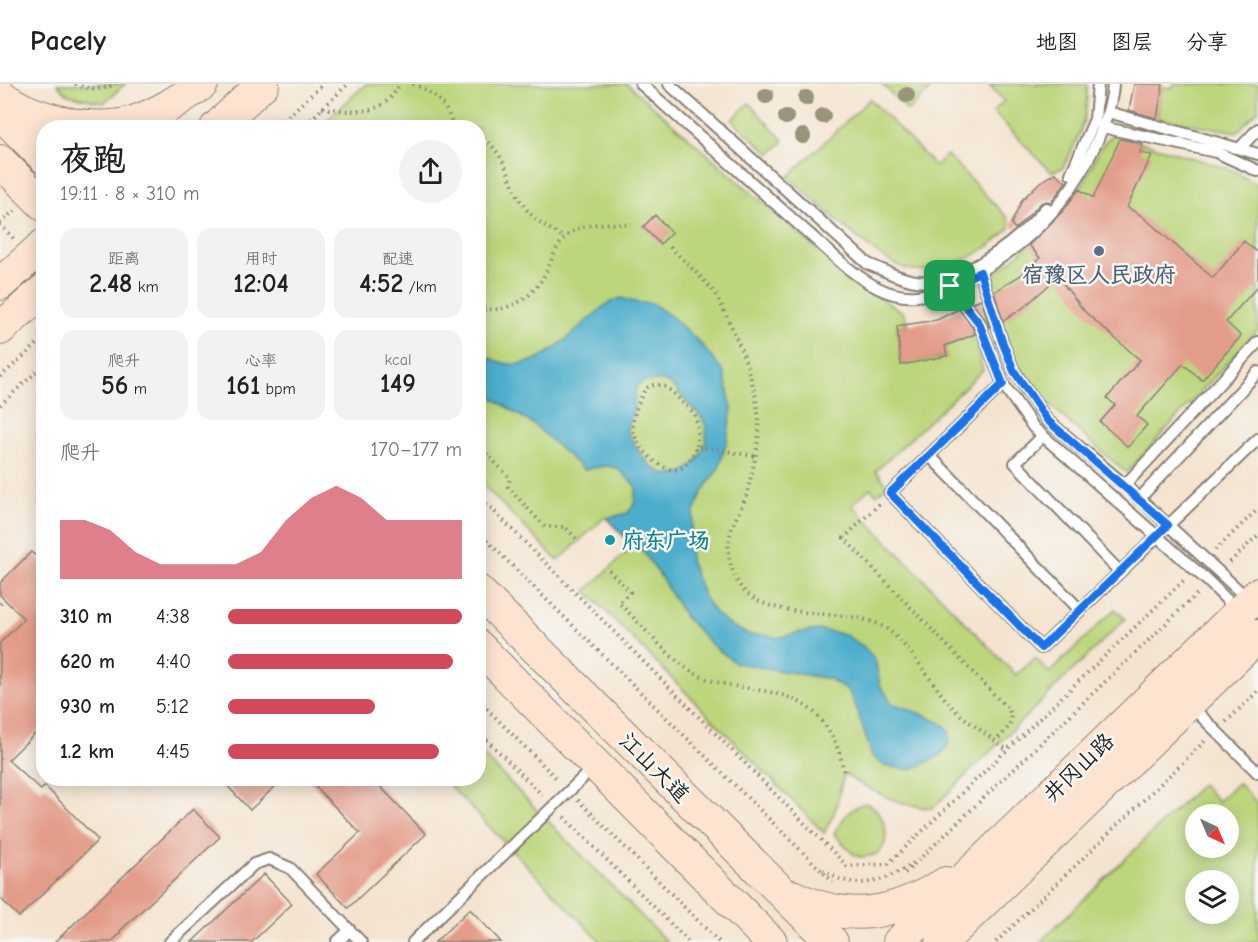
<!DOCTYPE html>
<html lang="zh">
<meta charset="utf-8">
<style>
:root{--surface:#fff;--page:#f2f2f2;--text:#202124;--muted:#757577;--line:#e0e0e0;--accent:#d1495b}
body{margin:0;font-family:"Comic Neue","LXGW WenKai TC",sans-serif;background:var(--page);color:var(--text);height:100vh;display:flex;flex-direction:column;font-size:22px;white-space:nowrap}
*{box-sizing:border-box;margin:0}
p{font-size:20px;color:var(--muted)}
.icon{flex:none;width:33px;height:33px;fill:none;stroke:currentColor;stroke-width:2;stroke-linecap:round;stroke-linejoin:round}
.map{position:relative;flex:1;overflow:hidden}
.panel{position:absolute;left:36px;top:36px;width:450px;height:666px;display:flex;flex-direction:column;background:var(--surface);border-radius:24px;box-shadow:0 3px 15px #0003}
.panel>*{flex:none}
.needle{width:39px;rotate:136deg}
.fabs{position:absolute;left:1185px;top:720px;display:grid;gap:12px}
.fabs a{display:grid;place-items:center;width:54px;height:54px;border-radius:50%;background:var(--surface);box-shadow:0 3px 15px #0003;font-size:30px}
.pin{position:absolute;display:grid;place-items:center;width:51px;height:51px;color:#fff;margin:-26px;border-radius:12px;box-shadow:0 3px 9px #0006}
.round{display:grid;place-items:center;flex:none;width:63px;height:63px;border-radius:32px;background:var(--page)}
.headline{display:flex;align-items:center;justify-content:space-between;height:102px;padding:0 24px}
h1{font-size:33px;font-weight:600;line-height:45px}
.stats{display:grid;grid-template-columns:repeat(3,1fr);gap:9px;height:102px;padding:6px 24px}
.stats div{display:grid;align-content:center;border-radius:15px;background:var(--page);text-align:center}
.stats b{font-size:26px;font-weight:600}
.stats small{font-size:16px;font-weight:400}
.stats p{font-size:16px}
.chart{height:168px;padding:12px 24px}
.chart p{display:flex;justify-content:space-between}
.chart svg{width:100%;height:108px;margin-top:6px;fill:var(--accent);opacity:.7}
ul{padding:0 24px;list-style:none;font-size:20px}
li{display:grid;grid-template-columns:96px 72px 1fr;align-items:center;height:45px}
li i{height:15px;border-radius:8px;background:var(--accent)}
header{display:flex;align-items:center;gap:36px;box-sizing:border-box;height:84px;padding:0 30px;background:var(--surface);border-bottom:2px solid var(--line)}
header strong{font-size:28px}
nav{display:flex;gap:33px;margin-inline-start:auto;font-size:21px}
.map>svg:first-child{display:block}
.green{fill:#bcd67b;stroke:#6c794c;stroke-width:1.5;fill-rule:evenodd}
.water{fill:#4daecc;stroke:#346574;stroke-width:1.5;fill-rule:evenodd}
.building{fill:#e39c89}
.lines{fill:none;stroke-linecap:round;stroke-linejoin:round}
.lane-casing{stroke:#888076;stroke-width:14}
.secondary-casing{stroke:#888076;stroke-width:34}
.path{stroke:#888076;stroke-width:4;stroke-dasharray:1.5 4.5;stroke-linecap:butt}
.lane{stroke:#fff;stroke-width:10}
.secondary{stroke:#fde4d1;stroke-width:32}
.tree{fill:#98957c}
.route-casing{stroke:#fff;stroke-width:12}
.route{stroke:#1a73e8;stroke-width:8}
.service-dot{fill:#5c6f8a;stroke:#f6f6f2;stroke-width:2}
.culture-dot{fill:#0f9aa8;stroke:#f6f6f2;stroke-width:2}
.labels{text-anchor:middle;stroke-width:5;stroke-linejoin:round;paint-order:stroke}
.service-label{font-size:22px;font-weight:bold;fill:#4e5e75;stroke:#f6f6f2}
.culture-label{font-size:22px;font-weight:bold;fill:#0d838f;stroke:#f6f6f2;text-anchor:start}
.street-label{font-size:22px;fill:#1c1c1c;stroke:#f6f6f2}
</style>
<header>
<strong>Pacely</strong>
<nav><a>地图</a><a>图层</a><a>分享</a></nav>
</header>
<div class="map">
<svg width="1258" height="858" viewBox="0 0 1258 858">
<rect width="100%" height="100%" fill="#f6f6f2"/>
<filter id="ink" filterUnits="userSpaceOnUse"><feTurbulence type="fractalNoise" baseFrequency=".0167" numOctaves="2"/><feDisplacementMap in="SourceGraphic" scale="12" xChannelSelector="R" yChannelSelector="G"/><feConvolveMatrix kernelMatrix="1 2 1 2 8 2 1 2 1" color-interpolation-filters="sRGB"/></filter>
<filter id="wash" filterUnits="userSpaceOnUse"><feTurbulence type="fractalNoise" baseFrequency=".008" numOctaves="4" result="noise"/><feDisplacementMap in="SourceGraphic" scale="24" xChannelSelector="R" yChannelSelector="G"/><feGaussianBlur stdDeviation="1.35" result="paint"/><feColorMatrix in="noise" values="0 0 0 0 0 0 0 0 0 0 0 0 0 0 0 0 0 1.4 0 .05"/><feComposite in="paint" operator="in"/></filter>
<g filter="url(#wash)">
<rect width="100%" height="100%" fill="#f4e4cf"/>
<path class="green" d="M57 0H125L104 19 68 11Z
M366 0H627L856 200 903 228 908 240 897 242 901 280 946 273 945 262 972 251 983 286 876 387 887 401 877 411 870 404 852 421 1016 591 1035 574 1049 589 1115 525 1125 535 933 724C900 723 872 707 844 690L835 727 824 749 586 507 633 462 605 433 558 477 479 397 478 44H318Z
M882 0H936L908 27Z
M989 0H1087C1089 35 1078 54 1063 84L1051 88 993 28 1004 17Z
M1173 0H1258V27L1237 48 1157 34 1162 3 1172 4Z
M870 15 935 82 947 71 1008 134 1010 144C985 169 943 193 907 185 879 179 813 114 788 93Z
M749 19 784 57 770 70 732 36Z
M1114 50 1232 86 1258 101V246L1126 389C1094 359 1036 315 1016 277 1004 253 997 224 988 199 998 185 1013 176 1025 164 1045 144 1065 123 1082 101 1093 85 1097 60 1114 50Z
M479 667 667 858H601L443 695 478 694Z
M1238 699 1258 720V858H1040L1202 700 1218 717ZM1196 730H1228V764H1196ZM1196 796H1228V830H1196Z
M865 719C887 724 896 769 869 772 864 773 860 774 855 771 848 766 841 757 834 750 841 736 850 723 865 719Z"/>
<path class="water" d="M621 214 639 219H652L672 233 701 260 724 288 732 325 727 356 719 384 703 407 694 428 690 457V476L704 513 716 530 731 542 750 551H769L777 554 801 548 820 546 844 550 863 562 875 575 880 601 892 619 927 632 944 641 949 647V659L940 672 910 686 884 682 872 672 856 623 848 606 829 595 736 579 713 562 684 532 661 493 641 465 633 462 607 434 628 429 635 418 636 403C615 380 615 379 584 386L533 340 479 305V270C489 274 499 279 510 280 541 283 569 252 590 234 603 224 604 219 621 214ZM645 297C651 298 658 296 663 297 673 299 681 312 687 319 692 324 699 330 703 336 715 359 692 396 665 390 648 385 633 360 627 345L633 327 636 303Z"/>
<g id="blocks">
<path class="building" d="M1134 0H1163L1157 34 1129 26Z
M1120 55 1143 60 1140 69 1152 71 1127 123 1142 132 1213 194 1244 157 1258 169V202L1226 238 1241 252 1202 296 1183 280 1137 332 1147 341 1128 363 1100 338 1115 321 1107 314 1140 276 1085 228 1058 193 1023 224 1003 237 994 208 1021 191 1040 174 1029 161 1063 127 1079 105 1093 114Z
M1055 89 1066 98 1051 118 1047 117 1041 119 1015 145 1011 140 1022 116 1040 98Z
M655 131 672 149 660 160 643 143Z
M981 215 990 244H989L985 235 972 219Z
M959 225 972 243 975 250 945 262 947 272 901 281 897 242 937 236Z
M31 468 44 479V641L8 676 41 706 45 702 98 756 19 833 0 814V559L24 535 0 511V499Z
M220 694H284L250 726Z
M307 694H372L426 750 348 824 316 790 360 749Z
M193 725 220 753 120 847 121 849 111 858H55Z
M264 790 292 820 252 858H192Z
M470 825 501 858H435Z"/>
</g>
</g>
<g filter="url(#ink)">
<use href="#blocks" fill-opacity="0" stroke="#888076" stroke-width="1.5"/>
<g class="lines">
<defs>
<path id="lane" d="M641 0 844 181C865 198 889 215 917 212 931 211 944 205 956 199 1020 170 1069 121 1097 57 1105 39 1112 20 1113 0
M669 0 868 180C884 186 899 195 916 197 961 203 1019 156 1046 124
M1108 28 1258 70
M1102 43 1216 68 1258 87
M1240 64 1258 45
M1071 90 1095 35 1098 0
M980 188 1002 257 1014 287 1047 336 1125 401 1249 516
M950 202 979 239 1003 300 1034 344 1209 498 1238 527
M1003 300 890 409 1041 564 1258 355
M1043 352 1015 379 1120 488
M929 371 1080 526
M1125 401 1258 258
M1139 415 1258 288
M1190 621 1258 689
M170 858 254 780 269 775 290 784 361 858
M337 858 350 846
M413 858 594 683"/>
<path id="secondary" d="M0 11C31 36 95 50 133 38 159 30 180 15 202 0
M0 29 44 73
M216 44 263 0
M0 77 44 121
M0 200 44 161
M0 245 44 206
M478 507 832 858
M478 562 771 858
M792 812C850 840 893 831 946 799
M899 858 1258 510
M942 858 1258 552"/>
</defs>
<use href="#lane" class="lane-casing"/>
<use href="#secondary" class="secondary-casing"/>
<path class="path" d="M75 0C90 6 101 7 116 0
M413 0C434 8 448 21 453 44
M322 24C357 28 381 34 400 0
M275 44 323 0
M302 44 348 0
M478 52C509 67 507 102 527 126 537 138 551 146 565 154
M0 139 15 126
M0 140 14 155
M670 163C685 178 702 193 715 209 719 215 722 223 725 229 741 262 758 304 759 342 759 363 752 388 747 409 743 423 733 436 730 451 726 467 731 490 741 503 769 538 838 523 878 540 904 551 931 599 950 621 966 638 989 651 1007 666
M478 223C503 231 529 217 542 195 551 181 554 162 568 151 586 137 609 139 631 141
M478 281 485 225
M0 293 44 254
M0 321 44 281
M478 361 510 394 508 403 545 443H565L579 457
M697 362C697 353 699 343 696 334 694 328 688 324 684 320 673 309 661 293 645 305 640 315 633 329 633 341 633 352 640 363 647 370 668 392 686 392 697 362L754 372
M478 411 847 782 888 780 1184 496
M38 415 44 431
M879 420 844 454 1009 626C1015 640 1005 647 996 657
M478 448 833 798
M1215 466 1258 425
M42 477 44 476
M1230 478 1258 451
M609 486 630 508 619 519C641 540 670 576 696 590 738 612 790 597 822 637 835 654 841 669 844 690
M0 520 3 517
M478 616 558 696
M1226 638 1258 607
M478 647 542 711
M578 716 719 858
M564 733 689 858
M823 786C855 808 883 799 913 779
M905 789 1199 508
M996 858 1205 657"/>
<use href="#lane" class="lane"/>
<use href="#secondary" class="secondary"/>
</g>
<g class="tree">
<circle cx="907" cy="11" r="8"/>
<circle cx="766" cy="12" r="8"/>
<circle cx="806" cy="14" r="8"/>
<circle cx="823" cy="32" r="8"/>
<circle cx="786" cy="33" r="8"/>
<circle cx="803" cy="52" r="8"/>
</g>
</g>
<g class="lines" filter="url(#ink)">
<defs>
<path id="route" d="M980 188 1002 257 1014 287 1047 336 1168 441 1041 564 890 409 1003 300 979 239 950 202Z"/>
</defs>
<use href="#route" class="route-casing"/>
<use href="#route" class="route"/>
</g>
<circle class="service-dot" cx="1099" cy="167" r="6"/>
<circle class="culture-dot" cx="610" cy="456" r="6"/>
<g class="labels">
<g class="service-label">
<text x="1099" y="198">宿豫区人民政府</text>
</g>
<g class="culture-label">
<text x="622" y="464">府东广场</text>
</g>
<g class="street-label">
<text transform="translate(655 683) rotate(45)" y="8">江山大道</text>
<text transform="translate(1078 683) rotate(-44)" y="8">井冈山路</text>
</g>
</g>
</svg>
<div class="fabs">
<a><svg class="needle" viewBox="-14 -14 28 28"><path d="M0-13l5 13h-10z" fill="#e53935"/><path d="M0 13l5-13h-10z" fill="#757577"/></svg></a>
<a><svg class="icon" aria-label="layers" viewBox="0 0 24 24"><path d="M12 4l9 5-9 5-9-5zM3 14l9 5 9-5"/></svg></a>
</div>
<div class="pin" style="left:950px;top:202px;background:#1e9e55"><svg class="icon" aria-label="arrive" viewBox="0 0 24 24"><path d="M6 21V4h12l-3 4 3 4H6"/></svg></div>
<section class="panel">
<div class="headline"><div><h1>夜跑</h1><p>19:11 · 8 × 310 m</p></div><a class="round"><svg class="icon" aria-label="share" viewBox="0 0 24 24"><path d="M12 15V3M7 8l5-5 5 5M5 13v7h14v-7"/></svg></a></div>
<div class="stats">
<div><p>距离</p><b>2.48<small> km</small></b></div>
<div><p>用时</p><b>12:04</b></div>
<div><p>配速</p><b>4:52<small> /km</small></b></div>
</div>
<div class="stats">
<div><p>爬升</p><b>56<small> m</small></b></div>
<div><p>心率</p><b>161<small> bpm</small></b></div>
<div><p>kcal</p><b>149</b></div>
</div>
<div class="chart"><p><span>爬升</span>170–177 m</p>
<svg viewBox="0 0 160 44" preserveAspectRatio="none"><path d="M0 44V20L10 20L20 24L30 33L40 38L50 38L60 38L70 38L80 33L90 20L100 11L110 6L120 11L130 20L140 20L150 20L160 20V44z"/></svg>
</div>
<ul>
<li><b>310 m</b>4:38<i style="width:100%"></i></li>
<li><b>620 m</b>4:40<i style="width:96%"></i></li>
<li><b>930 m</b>5:12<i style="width:63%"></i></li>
<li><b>1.2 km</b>4:45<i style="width:90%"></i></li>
</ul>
</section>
</div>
